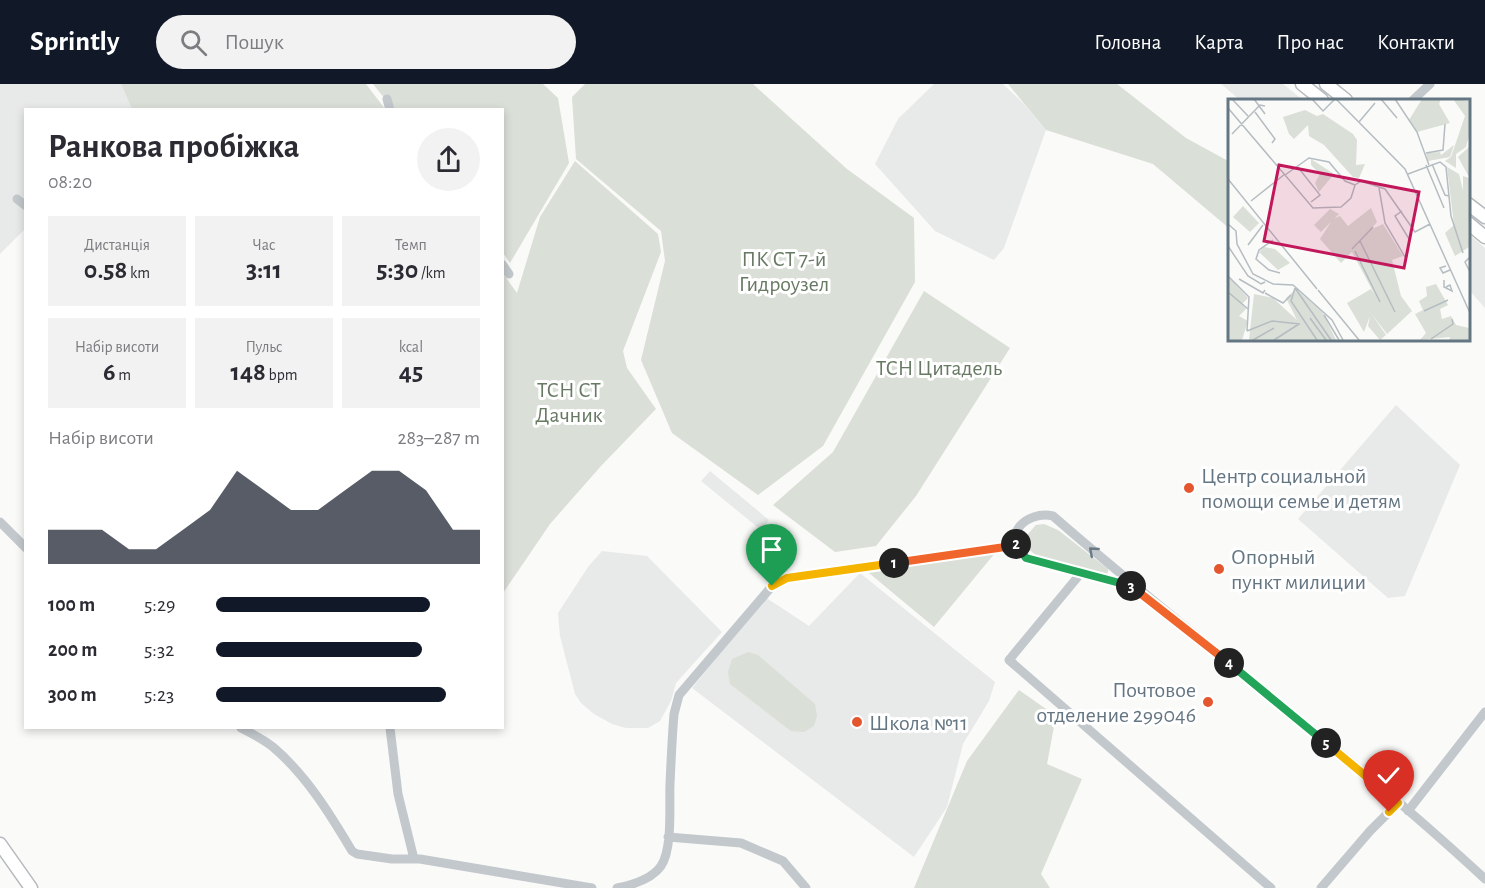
<!DOCTYPE html>
<html lang="uk">
<meta charset="utf-8">
<style>
:root{--surface:#fff;--page:#f2f2f3;--text:#2b2b33;--muted:#7c7c81;--accent:#111827}
body{margin:0;font-family:"Alegreya Sans",sans-serif;background:var(--page);color:var(--text);height:100vh;display:flex;flex-direction:column;font-size:22px;white-space:nowrap}
*{box-sizing:border-box;margin:0}
p{font-size:20px;color:var(--muted)}
.icon{flex:none;width:33px;height:33px;fill:none;stroke:currentColor;stroke-width:2;stroke-linecap:round;stroke-linejoin:round}
.map{position:relative;flex:1;overflow:hidden}
.side{position:absolute;left:24px;top:24px;width:480px;height:621px;display:flex;flex-direction:column;background:var(--surface);border-radius:0px;box-shadow:0 3px 9px #0003}
.side>*{flex:none}
.pin{position:absolute;display:grid;place-items:center;width:51px;height:51px;color:#fff;margin:-62px -26px;border-radius:50% 50% 50% 0;rotate:-45deg;box-shadow:0 0 6px #0007}
.pin .icon{rotate:45deg}
.km{position:absolute;width:30px;height:30px;margin:-15px;border-radius:50%;background:#222;color:#fff;font-size:16px;line-height:30px;text-align:center}
.round{display:grid;place-items:center;flex:none;width:63px;height:63px;border-radius:32px;background:var(--page)}
.overview{display:flex;align-items:center;justify-content:space-between;height:102px;padding:0 24px}
h1{font-size:33px;font-weight:700;line-height:45px}
.metrics{display:grid;grid-template-columns:repeat(3,1fr);gap:9px;height:102px;padding:6px 24px}
.metrics div{display:grid;align-content:center;border-radius:0px;background:var(--page);text-align:center}
.metrics b{font-size:26px;font-weight:700}
.metrics small{font-size:16px;font-weight:400}
.metrics p{font-size:16px}
.chart{height:168px;padding:12px 24px}
.chart p{display:flex;justify-content:space-between}
.chart svg{width:100%;height:108px;margin-top:6px;fill:var(--accent);opacity:.7}
ul{padding:0 24px;list-style:none;font-size:20px}
li{display:grid;grid-template-columns:96px 72px 1fr;align-items:center;height:45px}
li i{height:15px;border-radius:8px;background:var(--accent)}
header{display:flex;align-items:center;gap:36px;box-sizing:border-box;height:84px;padding:0 30px;background:var(--accent);color:#fff}
header strong{font-size:28px}
nav{display:flex;gap:33px;margin-inline-start:auto;font-size:21px}
.search{width:420px;height:54px;background:var(--page);display:flex;align-items:center;gap:15px;box-sizing:border-box;padding:0 21px;border-radius:33px;color:var(--muted);font-size:22px}
.map>svg:first-child{display:block}
.built{fill:#e8e9e9}
.green{fill:#dadfd7}
.lines{fill:none;stroke-linecap:round;stroke-linejoin:round}
.major-casing{stroke:#b5babe;stroke-width:15}
.minor{stroke:#c3c8cc;stroke-width:9}
.major{stroke:#fff;stroke-width:12}
.oneway{stroke:#6a7a87}
.split-1-casing{stroke:#fff;stroke-width:12}
.split-2-casing{stroke:#fff;stroke-width:12}
.split-3-casing{stroke:#fff;stroke-width:12}
.split-4-casing{stroke:#fff;stroke-width:12}
.split-5-casing{stroke:#fff;stroke-width:12}
.split-6-casing{stroke:#fff;stroke-width:12}
.split-1{stroke:#f5b400;stroke-width:8}
.split-2{stroke:#f0652b;stroke-width:8}
.split-3{stroke:#22a559;stroke-width:8}
.split-4{stroke:#f0652b;stroke-width:8}
.split-5{stroke:#22a559;stroke-width:8}
.split-6{stroke:#f5b400;stroke-width:8}
.poi-dot{fill:#e4572e;stroke:#fff;stroke-width:2}
.labels{text-anchor:middle;stroke-width:6;stroke-linejoin:round;paint-order:stroke}
.park-label{font-size:22px;fill:#687a64;stroke:#fff}
.poi-label{font-size:22px;fill:#657683;stroke:#fff;text-anchor:start}
.inset-road{fill:none;stroke:#b5bdc2;stroke-width:1.5}
.view{fill:#c2185b;fill-opacity:0.15;stroke:#c2185b;stroke-width:3}
.inset-edge{fill:none;stroke:#657683;stroke-width:3}
</style>
<header>
<strong>Sprintly</strong>
<div class="search"><svg class="icon" aria-label="search" viewBox="0 0 24 24"><circle cx="10" cy="10" r="6"/><path d="M15 15l6 6"/></svg>Пошук</div>
<nav><a>Головна</a><a>Карта</a><a>Про нас</a><a>Контакти</a></nav>
</header>
<div class="map">
<svg width="1485" height="804" viewBox="0 0 1485 804">
<rect width="100%" height="100%" fill="#fafaf8"/>
<path class="built" d="M0 0H121L132 25 26 26 25 145 0 170Z
M934 0H1003L1023 19 1046 46 1004 164 994 176 935 147 875 80 898 35Z
M1221 0H1283L1303 16H1240Z
M1469 150 1485 164V224L1469 206Z
M1396 321 1460 381 1405 512 1388 514 1298 435Z
M710 387 769 436 761 446 701 397Z
M602 467 647 472 722 548 676 599 671 617 660 637 648 644H626L612 640 594 630 581 619 575 610 560 552 558 529 588 483Z
M860 489 995 598 989 617 963 660 947 723 914 773 692 604 765 513 809 542Z"/>
<path class="green" d="M121 0H366L385 25H132Z
M373 0H543L558 14 569 79 510 179 503 169 502 26 393 25Z
M585 0H753L847 85 914 134 915 198 823 362 758 411 672 349 641 276 665 177 661 147 576 75 572 13Z
M1008 0H1117L1186 54 1230 78V145L1153 80 1046 46Z
M575 77 658 150 661 168 623 267 627 284 656 325 601 382 550 440 503 509 502 188 517 209 540 133Z
M924 207 1010 264 916 412 876 462 835 468 773 421 833 368Z
M1044 440 1058 446 1108 485V488L1107 490 1037 472 1026 463 1027 451 1036 441Z
M995 469 934 543 869 489Z
M748 568 758 571 815 620 817 632 814 642 804 648 791 647 730 600 728 588 732 575Z
M1019 606 1056 632 1047 680 1082 695 1041 790 1050 804H914L967 677Z"/>
<g class="lines">
<defs>
<path id="major" d="M1302 0 1322 16
M1326 0 1346 16
M1468 120 1485 133
M1468 139 1485 153
M0 760 31 804"/>
</defs>
<use href="#major" class="major-casing"/>
<path class="minor" d="M387 15 390 26
M1413 16 1430 0
M17 115 26 122
M502 180 509 190
M0 438 26 464
M1081 489 1009 576 1271 804
M1134 502 1026 473C1000 452 1026 426 1053 432 1195 556 1347 667 1485 795
M241 644C251 649 263 655 273 663 306 691 330 730 352 767L357 770 392 775H420L592 804
M390 644 398 710 414 775
M1408 727 1485 628
M668 753 741 759 783 777 806 804
M617 804C632 801 652 795 661 782 673 764 669 721 670 700 671 677 672 654 674 630L679 611 772 502 787 494 1005 463 1015 458
M1321 804 1370 747 1398 719"/>
<use href="#major" class="major"/>
</g>
<defs><path id="oneway-chevron" d="M-2-3.5L2.5 0L-2 3.5" fill="none" stroke-width="1.6" stroke-linecap="round" stroke-linejoin="round" transform="scale(1.5)"/></defs>
<use class="oneway" href="#oneway-chevron" transform="translate(1093 467) rotate(-139)"/>
<g class="lines">
<defs>
<path id="split-1" d="M772 502 787 494 894 479"/>
<path id="split-2" d="M894 479 1005 463 1015 458 1016 460"/>
<path id="split-3" d="M1016 460 1026 474 1131 502"/>
<path id="split-4" d="M1131 502 1229 579"/>
<path id="split-5" d="M1229 579 1326 659"/>
<path id="split-6" d="M1326 659 1398 719 1389 728"/>
</defs>
<use href="#split-1" class="split-1-casing"/>
<use href="#split-2" class="split-2-casing"/>
<use href="#split-3" class="split-3-casing"/>
<use href="#split-4" class="split-4-casing"/>
<use href="#split-5" class="split-5-casing"/>
<use href="#split-6" class="split-6-casing"/>
<use href="#split-1" class="split-1"/>
<use href="#split-2" class="split-2"/>
<use href="#split-3" class="split-3"/>
<use href="#split-4" class="split-4"/>
<use href="#split-5" class="split-5"/>
<use href="#split-6" class="split-6"/>
</g>
<g class="poi-dot">
<circle cx="1189" cy="404" r="6"/>
<circle cx="1219" cy="485" r="6"/>
<circle cx="1208" cy="618" r="6"/>
<circle cx="857" cy="638" r="6"/>
</g>
<g class="labels">
<g class="park-label">
<text x="784" y="182">ПК СТ 7-й<tspan x="784" dy="25">Гидроузел</tspan></text>
<text x="939" y="291">ТСН Цитадель</text>
<text x="569" y="313">ТСН СТ<tspan x="569" dy="25">Дачник</tspan></text>
</g>
<g class="poi-label">
<text x="1201" y="399">Центр социальной<tspan x="1201" dy="25">помощи семье и детям</tspan></text>
<text x="1231" y="480">Опорный<tspan x="1231" dy="25">пункт милиции</tspan></text>
<text x="1196" y="613" text-anchor="end">Почтовое<tspan x="1196" dy="25">отделение 299046</tspan></text>
<text x="869" y="646">Школа №11</text>
</g>
</g>
<g transform="translate(1228 15)">
<rect width="242" height="242" fill="#fafaf8"/>
<path d="M194 0H213L211 5 222 24 189 33 181 21ZM225 0 242 2 241 37 238 48 228 55V69L217 62 223 58 237 17ZM77 11 89 17 95 15 125 35 129 41 128 66 137 65 131 79 125 78 96 46 81 37 80 26 66 40 61 35 55 18ZM226 46 222 58 200 62 198 54 212 53 213 56ZM241 48V78L230 58ZM83 60 106 75 91 93 87 84 92 75 83 66ZM219 68 231 75 235 92V77L241 79V148L227 157 217 134 226 126ZM15 107 31 124 22 133 5 118ZM143 109 149 123 142 131 155 125 175 157 164 161 173 197 184 212 159 235 143 214 158 236 152 241 140 227 142 217 136 233 119 204 143 190 147 196 124 153 113 164 92 140 105 120 112 117 120 127ZM102 110 111 115 93 133 86 126ZM36 148 47 150 62 164 50 171 31 153ZM0 177 20 199 14 205 18 210 11 217 20 222 14 241H0ZM208 185 220 206 212 210 214 220 223 217 228 226 241 229V241H221L222 238 192 241 198 234 187 215 195 211 191 202 199 197 198 188ZM68 190 95 214 108 241H21L26 195 45 199 69 221 58 199Z" fill="#dadfd7"/>
<path class="inset-road" d="M4 0 20 17M26 0 37 15M84 0 95 12 107 0M108 0 177 70 242 214M153 0 169 19M167 0 189 33 201 66M0 9 85 109 113 108 123 99 127 86M27 13 47 40 44 44M131 23 147 4M4 35 32 6 37 7M198 54 215 51 217 25M204 65 217 96 221 97M198 66 216 109M69 67 92 96 83 103M180 75 212 63 218 68 223 117 235 154M57 76 81 59 101 63 117 82 127 86M0 80 89 190M127 86 133 82 157 90 187 133 202 125M151 89 157 124 177 158M23 102 57 75M174 112 167 117 181 140M0 125 8 132 9 145 25 175 45 185 65 186 104 221 115 241M45 141 31 151 28 160 41 171 52 174M132 142 167 213M20 146 35 126M0 147 20 177 33 185 37 183M124 150 145 128M127 152 152 203M242 158 237 163 242 173M218 167 212 169 215 174 222 171M0 177 21 198 19 232M11 180 35 194 37 191M216 181V188L224 192 222 186 218 188M67 189 103 241M67 189 63 202 89 241M90 191 131 241M0 193 20 210M37 194 55 204 63 196M196 212 220 201M96 216 111 241M82 219 98 241M19 232 44 222 72 225M203 240 225 225 224 220M25 241 46 229M46 241 71 225"/>
<path class="view" d="M51 66 191 93 176 169 36 142Z"/>
<rect width="242" height="242" class="inset-edge"/>
</g>
</svg>
<div class="pin" style="left:772px;top:502px;background:#1e9e55"><svg class="icon" aria-label="arrive" viewBox="0 0 24 24"><path d="M6 21V4h12l-3 4 3 4H6"/></svg></div>
<div class="pin" style="left:1389px;top:728px;background:#d93025"><svg class="icon" aria-label="check" viewBox="0 0 24 24"><path d="M5 12l5 5 9-10"/></svg></div>
<b class="km" style="left:894px;top:479px">1</b>
<b class="km" style="left:1016px;top:460px">2</b>
<b class="km" style="left:1131px;top:502px">3</b>
<b class="km" style="left:1229px;top:579px">4</b>
<b class="km" style="left:1326px;top:659px">5</b>
<section class="side">
<div class="overview"><div><h1>Ранкова пробіжка</h1><p>08:20</p></div><a class="round"><svg class="icon" aria-label="share" viewBox="0 0 24 24"><path d="M12 15V3M7 8l5-5 5 5M5 13v7h14v-7"/></svg></a></div>
<div class="metrics">
<div><p>Дистанція</p><b>0.58<small> km</small></b></div>
<div><p>Час</p><b>3:11</b></div>
<div><p>Темп</p><b>5:30<small> /km</small></b></div>
</div>
<div class="metrics">
<div><p>Набір висоти</p><b>6<small> m</small></b></div>
<div><p>Пульс</p><b>148<small> bpm</small></b></div>
<div><p>kcal</p><b>45</b></div>
</div>
<div class="chart"><p><span>Набір висоти</span>283–287 m</p>
<svg viewBox="0 0 160 44" preserveAspectRatio="none"><path d="M0 44V30L10 30L20 30L30 38L40 38L50 30L60 22L70 6L80 14L90 22L100 22L110 14L120 6L130 6L140 14L150 30L160 30V44z"/></svg>
</div>
<ul>
<li><b>100 m</b>5:29<i style="width:81%"></i></li>
<li><b>200 m</b>5:32<i style="width:78%"></i></li>
<li><b>300 m</b>5:23<i style="width:87%"></i></li>
</ul>
</section>
</div>
